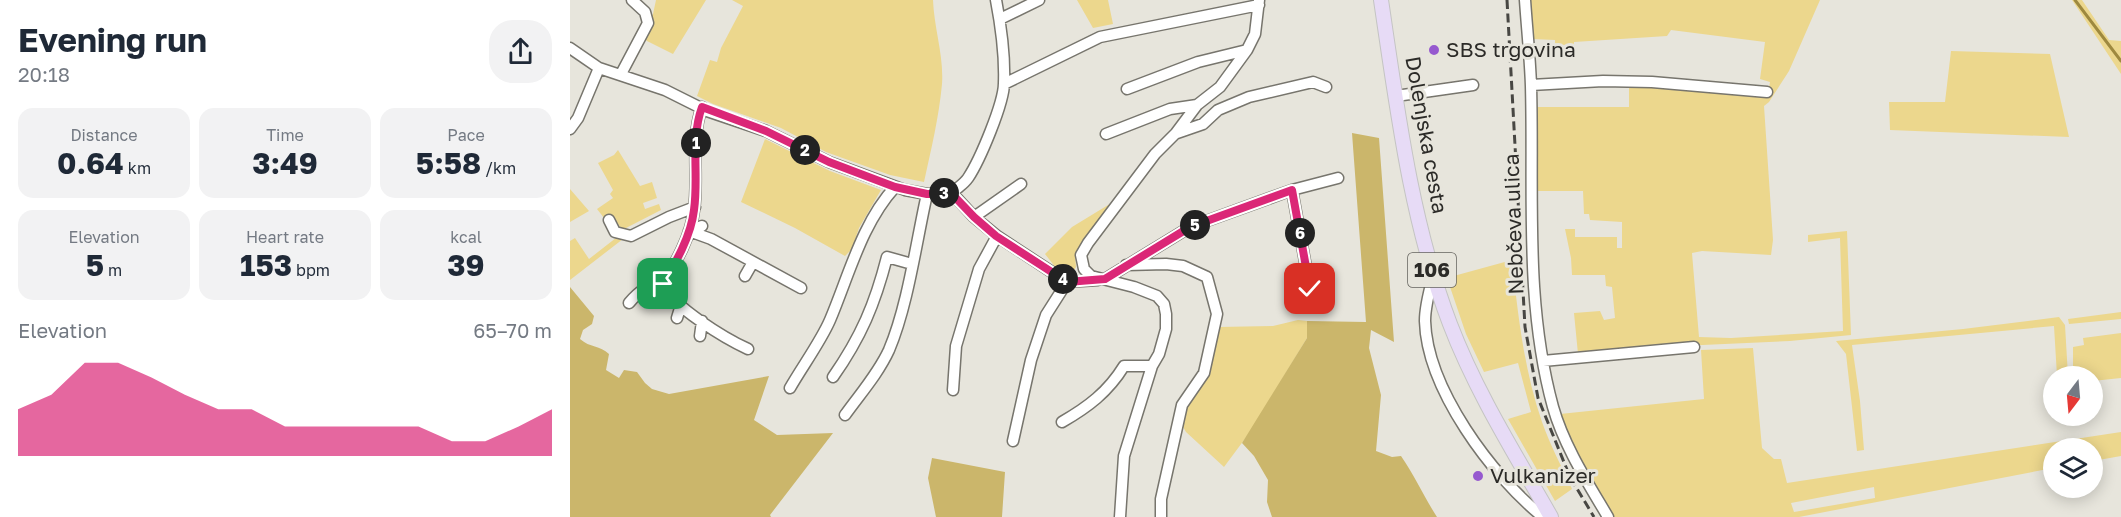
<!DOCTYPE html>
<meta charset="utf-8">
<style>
:root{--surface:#fff;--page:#f2f2f3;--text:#1f2937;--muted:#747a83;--accent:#db2777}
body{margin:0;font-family:"Golos Text",sans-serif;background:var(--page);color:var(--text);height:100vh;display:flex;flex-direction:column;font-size:22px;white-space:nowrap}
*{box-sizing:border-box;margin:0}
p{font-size:20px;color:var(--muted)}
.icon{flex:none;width:33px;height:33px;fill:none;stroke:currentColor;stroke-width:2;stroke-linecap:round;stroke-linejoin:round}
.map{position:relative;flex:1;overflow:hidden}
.side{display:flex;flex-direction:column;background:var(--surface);width:570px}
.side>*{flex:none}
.needle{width:39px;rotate:196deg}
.fabs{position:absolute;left:1473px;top:366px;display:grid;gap:12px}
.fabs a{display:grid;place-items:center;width:60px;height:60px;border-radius:50%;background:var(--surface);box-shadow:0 3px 15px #0003;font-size:30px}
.pin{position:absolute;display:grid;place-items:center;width:51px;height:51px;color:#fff;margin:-26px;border-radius:12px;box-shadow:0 3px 9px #0006}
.km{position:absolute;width:30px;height:30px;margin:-15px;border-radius:50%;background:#222;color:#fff;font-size:16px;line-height:30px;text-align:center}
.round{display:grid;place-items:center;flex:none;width:63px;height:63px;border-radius:24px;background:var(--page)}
.summary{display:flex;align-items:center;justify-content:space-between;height:102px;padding:0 18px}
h1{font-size:33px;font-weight:700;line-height:45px}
.figures{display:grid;grid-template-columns:repeat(3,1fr);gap:9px;height:102px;padding:6px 18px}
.figures div{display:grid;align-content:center;border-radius:15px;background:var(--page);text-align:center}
.figures b{font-size:30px;font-weight:700}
.figures small{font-size:16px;font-weight:400}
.figures p{font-size:16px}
.chart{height:168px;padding:12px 18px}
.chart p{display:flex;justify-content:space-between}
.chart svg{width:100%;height:108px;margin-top:6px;fill:var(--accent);opacity:.7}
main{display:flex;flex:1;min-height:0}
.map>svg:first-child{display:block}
.green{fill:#ecd78d;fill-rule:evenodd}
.forest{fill:#cbb66b}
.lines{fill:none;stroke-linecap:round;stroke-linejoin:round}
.stream{stroke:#9e893f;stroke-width:3}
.minor-casing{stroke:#77756d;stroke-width:13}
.major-casing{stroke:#c4c4c3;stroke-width:16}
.minor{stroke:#fff;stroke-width:10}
.major{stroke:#e7dbf6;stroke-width:14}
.rail{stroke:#484743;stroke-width:3;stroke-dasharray:9 4.5;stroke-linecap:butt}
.route-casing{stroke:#fff;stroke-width:12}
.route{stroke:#db2777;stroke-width:8}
.poi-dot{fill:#9659cf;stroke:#e7e5dc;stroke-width:2}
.labels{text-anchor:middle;stroke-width:6;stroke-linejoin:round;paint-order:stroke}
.shield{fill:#e7e5dc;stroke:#64635e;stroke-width:1.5}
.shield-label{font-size:20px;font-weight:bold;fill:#2c2b28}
.poi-label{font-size:21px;fill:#2c2b28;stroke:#e7e5dc;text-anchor:start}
.street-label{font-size:21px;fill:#2c2b28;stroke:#e7e5dc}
</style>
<main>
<section class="side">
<div class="summary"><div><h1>Evening run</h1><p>20:18</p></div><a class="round"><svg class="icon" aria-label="share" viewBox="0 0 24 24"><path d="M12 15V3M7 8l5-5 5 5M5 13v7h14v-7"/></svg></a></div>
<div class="figures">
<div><p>Distance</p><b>0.64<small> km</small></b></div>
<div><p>Time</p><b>3:49</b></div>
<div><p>Pace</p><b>5:58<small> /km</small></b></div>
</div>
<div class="figures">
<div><p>Elevation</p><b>5<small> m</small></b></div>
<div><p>Heart rate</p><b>153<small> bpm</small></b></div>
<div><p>kcal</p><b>39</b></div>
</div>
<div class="chart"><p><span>Elevation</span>65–70 m</p>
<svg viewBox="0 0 160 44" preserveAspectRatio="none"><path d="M0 44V25L10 19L20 6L30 6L40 12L50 19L60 25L70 25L80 32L90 32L100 32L110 32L120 32L130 38L140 38L150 32L160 25V44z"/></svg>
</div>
</section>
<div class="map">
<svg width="1551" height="517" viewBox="0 0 1551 517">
<rect width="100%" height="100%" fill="#e7e5dc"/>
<path class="green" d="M86 0H136L103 54 77 41 71 35 83 14Z
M162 0H363C364 28 374 56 372 84 369 117 361 150 354 182L320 175 256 152 211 128 143 104 127 96 140 60 147 62 151 48 173 6Z
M507 0H538L543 24 523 28Z
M959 0H1250L1219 71 1199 102 1194 106 1203 240 1201 255 1132 251 1122 253 1129 337 1161 338 1273 331 1270 238 1238 242V235L1277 231 1281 335 1220 341 1066 348 1008 354 1004 313 1030 311 1034 320 1045 318 1042 287 1036 286 1035 275H1002L1001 258 995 229H1005V237H1047V248H1052V222L1020 220 1019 214H1014L1013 191H963L964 107H1059V86L1082 76 1199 88 1200 82 1190 79 1195 42 1101 30 1097 36 1004 42V44L985 46V40L962 39Z
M1502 0H1512L1539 40 1551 41V74Z
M1381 51 1480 54 1499 137 1320 130 1319 102H1375Z
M195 139 260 171 311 190 289 228 282 249 275 256 225 228 171 202Z
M48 150 70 186 82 182 87 198 73 203 75 209 89 204 91 210 56 228H51L40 214 34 218 27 209 43 198 40 194 43 190 28 163 44 155Z
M0 189 19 211 0 222Z
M543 202 505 253 506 267 497 282 475 254 502 227Z
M51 234 53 239 0 280V241L5 238 19 259Z
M942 260C948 315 954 370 972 422 980 445 992 467 1002 489L985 501 938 419 961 412 948 363 914 372 896 334 878 281 880 277Z
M1551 312V319L1499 324 1498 319Z
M1489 317 1495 325 1498 376H1487L1484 326 1282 345 1290 401 1294 450 1287 451 1276 354 1266 341 1393 329Z
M728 320 737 321V338L680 432 654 467 616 432 609 420 621 398 648 327 703 326Z
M1551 333V378L1523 381 1522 376H1503V347L1514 345 1513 338Z
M1183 348 1192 448 1204 459H1211L1217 483 1551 432V456L1523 461 1522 448H1484L1483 468 1229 517H1042L1012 465 990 414 1134 399 1131 350ZM1304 487 1305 498 1224 512 1221 503Z"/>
<path class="forest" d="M782 133 809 138 824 342 801 330 799 348 811 395 806 451 822 457 831 456C845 476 854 497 867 517H702L697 502 698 480 684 456 672 443 737 338V321L796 322Z
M0 287 24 316 22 324 13 330 10 339C20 348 30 345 39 354L36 370 49 378 54 370 67 372 75 383 82 389 99 394 199 376 184 420 207 435 263 433 200 515 201 517H0Z
M362 458 435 472 432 517H366L358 478Z"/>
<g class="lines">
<path class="stream" d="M1505 0 1551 61"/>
<defs>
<path id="minor" d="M955 0C957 29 960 57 961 86 964 194 954 301 983 407 994 446 1018 483 1038 517
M430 19 469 0
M0 48 29 68 95 90 137 111 196 131 259 162 335 190 357 194 382 193
M51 74 78 23 75 12 62 0
M434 84 530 37 689 5
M961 85 1033 81 1082 82 1197 92
M557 89 628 62 677 50
M826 96 903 85
M132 107C120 140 129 176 124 210 121 236 106 262 93 284 101 306 156 339 178 349
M0 129 8 118 29 68
M607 133 633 124 648 110 679 97 743 82 756 87
M536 134 600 109 627 105
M722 190 740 289
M382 193C387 188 394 184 398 178 410 160 434 103 434 83 435 56 431 26 426 0
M382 193 404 217 427 236 497 282 528 280
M404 217 451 184
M39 220 45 232 61 236 99 217 125 207
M132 226 119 231 141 239 231 288
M556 265 596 264 613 266 637 277 647 314 634 373 612 405 591 499V517
M175 276 183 262
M863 277C859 292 855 306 855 321 857 389 922 476 973 517
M535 279 620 227 722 190 768 178
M59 303C69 291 78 285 93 284
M107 318 111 305
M130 336 132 321
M973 361 1124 347
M263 377C291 337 305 304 317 257L342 264
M220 388C232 367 251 341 260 320 279 275 292 223 325 187
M383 390 386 346 409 269 427 236
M275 415C290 394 308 374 319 350 338 305 346 243 357 194
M492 422C518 407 538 392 554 366H582
M443 441 461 360 476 315 497 282
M550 517 554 456 582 366 589 354 596 329V314L594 304 587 296 564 287 521 276 514 269 511 255 518 243 585 154 606 133 627 105 650 87 677 50 685 34 689 0"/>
<path id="major" d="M811 0C827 108 841 222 880 324 906 392 945 454 981 517"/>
</defs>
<use href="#minor" class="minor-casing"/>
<use href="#major" class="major-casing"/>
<use href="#minor" class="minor"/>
<use href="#major" class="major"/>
<path class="rail" d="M937 0 955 327 968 398 1000 477 1024 517"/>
</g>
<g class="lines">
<defs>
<path id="route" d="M93 284C106 262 121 236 124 210 129 176 120 140 132 107L196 131 259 162 325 187 357 194H382L404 217 426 236 497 282 535 279 620 227 722 190 740 289"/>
</defs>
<use href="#route" class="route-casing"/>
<use href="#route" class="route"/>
</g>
<g class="poi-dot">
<circle cx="864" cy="50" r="6"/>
<circle cx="908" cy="476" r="6"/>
</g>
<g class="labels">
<rect class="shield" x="838" y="253" width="48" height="34" rx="4.5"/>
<g class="shield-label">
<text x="862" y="277">106</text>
</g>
<g class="poi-label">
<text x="876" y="57">SBS trgovina</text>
<text x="920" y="483">Vulkanizer</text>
</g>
<g class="street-label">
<text transform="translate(856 135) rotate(80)" y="7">Dolenjska cesta</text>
<text transform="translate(944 224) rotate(-92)" y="7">Nebčeva ulica</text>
</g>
</g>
</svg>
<div class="fabs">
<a><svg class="needle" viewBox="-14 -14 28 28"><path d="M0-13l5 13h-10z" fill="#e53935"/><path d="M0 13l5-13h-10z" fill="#747a83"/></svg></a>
<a><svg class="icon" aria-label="layers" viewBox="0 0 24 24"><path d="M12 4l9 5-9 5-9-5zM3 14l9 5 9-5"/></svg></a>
</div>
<div class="pin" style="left:93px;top:284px;background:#1e9e55"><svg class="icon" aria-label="arrive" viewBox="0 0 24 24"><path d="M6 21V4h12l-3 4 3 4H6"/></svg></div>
<div class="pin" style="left:740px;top:289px;background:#d93025"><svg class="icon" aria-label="check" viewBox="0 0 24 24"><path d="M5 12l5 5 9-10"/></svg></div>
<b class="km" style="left:126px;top:143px">1</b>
<b class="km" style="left:235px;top:150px">2</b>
<b class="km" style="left:374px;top:193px">3</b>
<b class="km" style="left:493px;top:279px">4</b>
<b class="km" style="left:625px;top:225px">5</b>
<b class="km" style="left:730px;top:233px">6</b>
</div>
</main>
